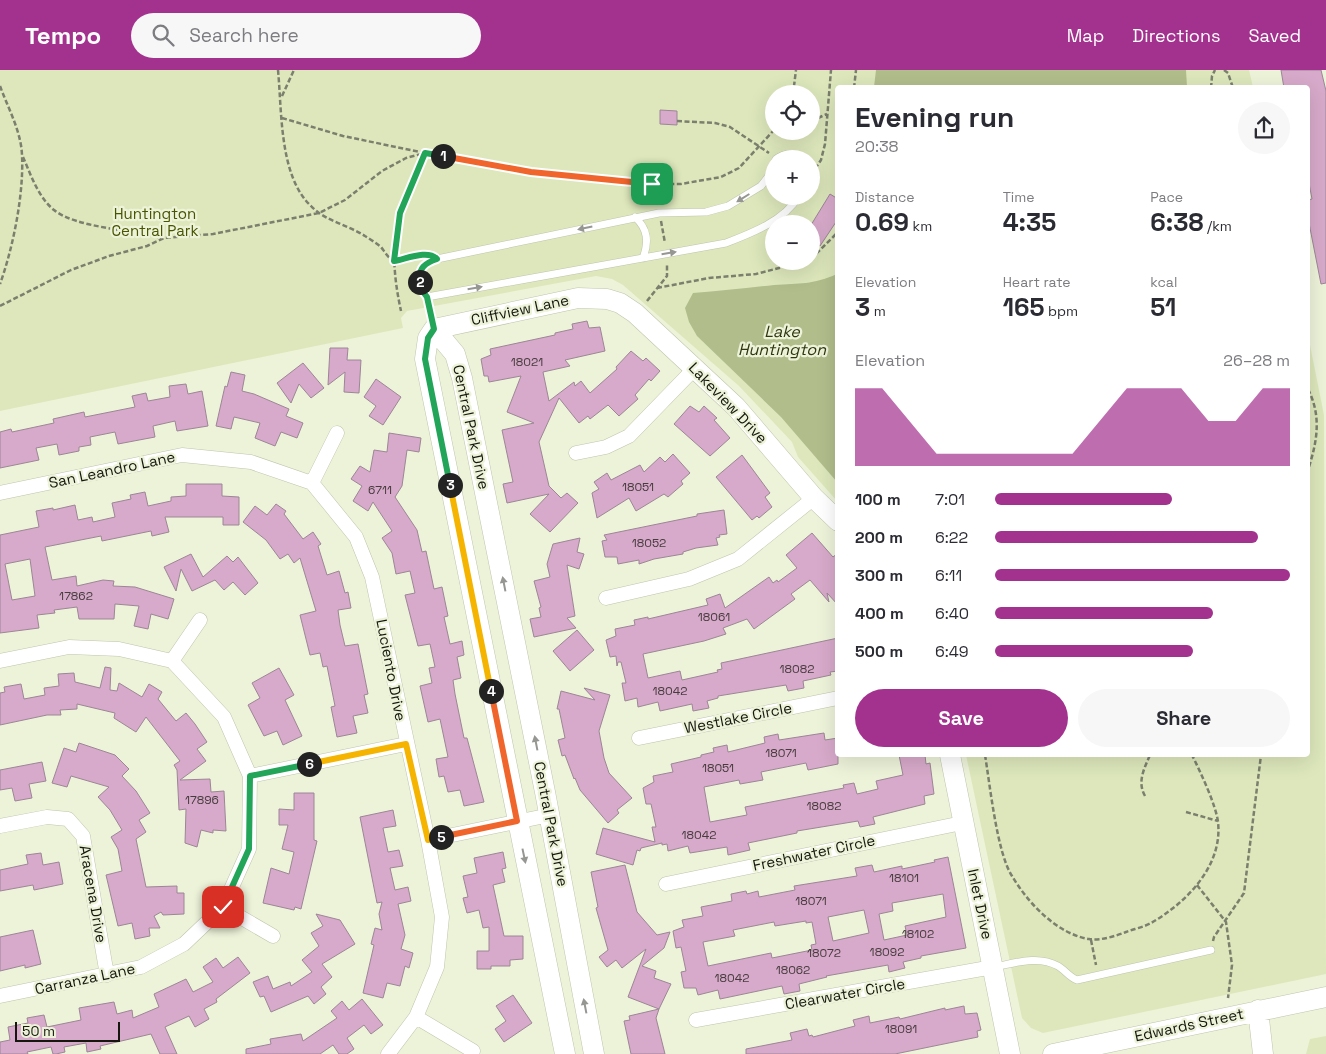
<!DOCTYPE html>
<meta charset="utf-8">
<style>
:root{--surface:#fff;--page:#f7f7f7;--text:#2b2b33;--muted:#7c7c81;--accent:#a3318e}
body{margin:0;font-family:"Space Grotesk",sans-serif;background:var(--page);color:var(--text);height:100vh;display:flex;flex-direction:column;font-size:19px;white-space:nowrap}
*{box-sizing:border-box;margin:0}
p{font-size:16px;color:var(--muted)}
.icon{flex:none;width:28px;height:28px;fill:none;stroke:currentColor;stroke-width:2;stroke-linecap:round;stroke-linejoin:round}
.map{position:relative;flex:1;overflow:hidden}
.side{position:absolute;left:835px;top:15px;width:475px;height:672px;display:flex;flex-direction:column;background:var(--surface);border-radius:5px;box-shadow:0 5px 20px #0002}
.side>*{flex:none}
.tools{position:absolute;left:765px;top:15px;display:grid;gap:10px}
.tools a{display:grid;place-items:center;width:55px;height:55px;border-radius:50%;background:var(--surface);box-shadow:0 5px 20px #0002;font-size:25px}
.scale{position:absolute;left:15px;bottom:12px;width:105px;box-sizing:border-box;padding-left:5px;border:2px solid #15170e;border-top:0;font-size:14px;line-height:18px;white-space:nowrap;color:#15170e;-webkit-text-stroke:4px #edf3d9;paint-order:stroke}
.pin{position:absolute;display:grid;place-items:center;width:42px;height:42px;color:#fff;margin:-21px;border-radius:10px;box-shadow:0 2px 8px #0006}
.km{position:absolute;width:25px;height:25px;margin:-12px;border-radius:50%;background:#222;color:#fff;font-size:14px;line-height:25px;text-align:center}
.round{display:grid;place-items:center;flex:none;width:52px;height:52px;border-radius:26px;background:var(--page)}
.head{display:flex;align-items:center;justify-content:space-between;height:85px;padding:0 20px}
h1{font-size:28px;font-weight:800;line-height:38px}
.metrics{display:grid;grid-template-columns:repeat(3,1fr);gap:8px;height:85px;padding:5px 20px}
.metrics div{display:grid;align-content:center}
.metrics b{font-size:25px;font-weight:800}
.metrics small{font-size:14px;font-weight:400}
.metrics p{font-size:14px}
.chart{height:140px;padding:10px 20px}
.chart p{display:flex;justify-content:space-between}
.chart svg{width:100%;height:90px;margin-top:5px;fill:var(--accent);opacity:.7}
.action{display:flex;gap:10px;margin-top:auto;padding:10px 20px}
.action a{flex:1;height:58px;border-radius:30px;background:var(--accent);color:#fff;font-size:20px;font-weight:800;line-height:58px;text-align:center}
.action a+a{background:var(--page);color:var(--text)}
ul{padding:0 20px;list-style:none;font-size:16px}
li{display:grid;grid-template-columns:80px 60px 1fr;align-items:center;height:38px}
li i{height:12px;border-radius:6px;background:var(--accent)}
header{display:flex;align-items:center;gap:30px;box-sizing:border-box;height:70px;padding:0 25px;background:var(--accent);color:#fff}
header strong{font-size:24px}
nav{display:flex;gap:28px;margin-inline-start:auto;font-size:18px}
.search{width:350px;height:45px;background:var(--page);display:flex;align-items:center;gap:12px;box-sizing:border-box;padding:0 18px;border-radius:28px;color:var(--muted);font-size:19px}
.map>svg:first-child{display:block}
.green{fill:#dde7bb;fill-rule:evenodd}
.water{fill:#b1bd8b}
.building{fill:#d7a9ca;stroke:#9c8696;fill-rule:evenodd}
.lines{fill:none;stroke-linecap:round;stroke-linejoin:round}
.lane-casing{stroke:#bec5ab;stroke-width:8}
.street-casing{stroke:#bec5ab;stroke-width:15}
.secondary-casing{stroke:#bec5ab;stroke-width:21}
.path{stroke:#7b7f6e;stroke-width:2.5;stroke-dasharray:5 2.5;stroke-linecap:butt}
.lane{stroke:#fff;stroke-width:7}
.street{stroke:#fff;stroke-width:14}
.secondary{stroke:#fff;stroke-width:20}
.oneway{fill:#969793}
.split-1-casing{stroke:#fff;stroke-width:10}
.split-2-casing{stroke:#fff;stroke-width:10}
.split-3-casing{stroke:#fff;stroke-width:10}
.split-4-casing{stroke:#fff;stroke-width:10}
.split-5-casing{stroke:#fff;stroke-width:10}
.split-6-casing{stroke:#fff;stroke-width:10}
.split-7-casing{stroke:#fff;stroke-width:10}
.split-1{stroke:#f0652b;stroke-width:6}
.split-2{stroke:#22a559;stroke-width:6}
.split-3{stroke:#22a559;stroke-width:6}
.split-4{stroke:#f5b400;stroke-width:6}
.split-5{stroke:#f0652b;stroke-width:6}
.split-6{stroke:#f5b400;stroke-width:6}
.split-7{stroke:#22a559;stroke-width:6}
.labels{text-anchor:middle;stroke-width:4.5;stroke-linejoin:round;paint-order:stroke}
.number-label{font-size:12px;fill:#463c3d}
.park-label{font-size:15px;fill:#485400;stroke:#edf3d9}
.street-label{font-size:15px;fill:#15170e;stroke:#edf3d9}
.water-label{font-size:16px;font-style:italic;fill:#303710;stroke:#edf3d9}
</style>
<header>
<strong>Tempo</strong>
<div class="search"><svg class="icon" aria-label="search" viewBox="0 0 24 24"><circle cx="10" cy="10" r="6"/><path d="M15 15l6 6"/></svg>Search here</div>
<nav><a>Map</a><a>Directions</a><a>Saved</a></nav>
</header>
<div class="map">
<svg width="1326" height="984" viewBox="0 0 1326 984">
<rect width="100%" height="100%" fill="#edf3d9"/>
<path class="green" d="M0 0H1249L1253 17 838 18 837 431 798 387 792 372 739 316 623 215 612 209 596 206 407 241 401 248 403 258 0 341ZM774 24H811V61H774ZM774 89H811V126H774ZM774 154H811V191H774Z
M1308 265 1324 345 1326 904 1043 963 1031 958 1022 948 966 685H1308Z
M1326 966V984H1306L1310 969Z"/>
<path class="water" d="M876 0H1186L1187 17H874Z
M837 204V412L781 347 697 266 689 252 685 238 693 223C720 221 747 218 774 215 800 213 812 215 837 204Z"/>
<path class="building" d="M1281 0H1321L1326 21V213L1321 214 1308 148V130L1312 129 1308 108V18H1284Z
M660 40 677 41V55L660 54Z
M830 124 838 129V149L820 176 811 170V155Z
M587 251 589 258 600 257 605 281 565 290 570 296 543 302 549 331 574 312 575 316 581 311 590 323 617 299 616 297 631 281 643 291 646 288 660 301 651 311 649 309 635 325 638 329 619 346 608 335 590 349 588 346 579 353 559 328 539 372 549 416 561 428 567 423 578 433 550 462 530 444 549 424 507 433 503 414 513 412 502 360 534 353 507 342 521 306 489 312 488 306H484L481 289 491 285 490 279 555 265V263L573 259 572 254Z
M330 278H348L347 290H361L359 323 344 322 345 302 328 315Z
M303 293 324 318 311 328 299 314 291 333 277 313Z
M231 302 245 305 242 321 254 324 289 339 286 346 303 353 297 368 281 362 275 376 255 368 260 353 234 347 231 359 216 356 225 316 227 317Z
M376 309 401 327 383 355 369 346 376 336 364 327Z
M186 314 188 324 202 321 208 356 177 361 175 351 153 356 155 367 118 374 115 362 90 367 91 375 79 377V381L59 385 57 374 36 378 39 390 0 398V362L11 359 12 362 54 353 53 349 84 342 85 347 135 337 132 326 146 323 148 331 170 327 169 316Z
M690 336 699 342 704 336 717 348 714 350 730 368 710 386 674 354Z
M389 363 421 368 419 382 407 380 402 416 395 427 417 460 422 482 426 481 434 519 442 517 448 546 444 547 450 574 462 571 464 585 457 587 461 608 453 610 455 624 464 668H467L484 732 464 736 460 720 448 722 444 706 439 707 436 689 448 687 440 649 428 652 420 616 432 613 429 598 435 597 430 574 418 576 405 525 415 523 410 501 396 504 392 483 382 468 392 461 373 432 368 441 353 431 362 416 351 409 360 396 370 402 374 380 387 382Z
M673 384 690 403 681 411 683 414 668 427 664 424 636 441 629 428 597 448 592 423 599 419 594 412 607 403 611 410 640 395 644 402 660 387 665 392Z
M742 385 770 423 765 427 772 437 759 448 757 446 752 450 716 407Z
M186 414H222V426L239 427V455H223V447H165L169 462 152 466 151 461 102 471 101 466 45 477 52 510 76 506 77 516 103 510 114 511 113 516 135 517 174 529 168 549 151 544 148 559 134 556 139 536 115 534 114 549H79L77 537 54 540 55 543 37 545 39 558 0 563V465L39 457 36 441 53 438V440L75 435 78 450 92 447 93 452 115 447 112 433 131 429 130 425 145 422 148 436 171 431V427L186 426ZM30 489 35 526 12 530 5 494Z
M276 434 286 441 284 444 303 469 313 462 321 474 318 476 327 505 339 501 345 523 348 522 351 538 338 540 340 555 345 576 358 574 368 624 364 625 368 643 353 646 357 663 337 667 331 637 335 636 327 596 323 597 320 583 310 585 300 545 316 541 300 488 294 493 288 484 280 489 266 470 243 452 255 436 267 445Z
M724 440 727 464 719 465 720 467 716 468 718 475 696 478 683 482V484L654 489 639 494V490L618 494 617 487H605L602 471 607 470 604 465 697 446V444Z
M812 463 833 487 838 483V535L827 523 829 532 810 510 791 524 795 529 754 559 747 549 723 558 726 564 704 571 643 584 648 608 680 601 682 610 718 602 717 600 722 599 721 593 838 568V601L830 602 831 605 803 611 804 618 788 621 786 615 718 626V628L707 631 709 638 693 641 692 634 660 641 658 632 638 637 637 628 625 631 622 613H626L621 592H618L617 596 616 586 610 587 606 570 616 566 615 559 635 555 634 550 648 547V549L708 535 706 529 720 524 725 538 769 507 773 513 777 510 778 512 797 498 786 485Z
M580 468 577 482 584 484 579 499 567 495 575 546 567 548 576 558 534 567 530 549 541 547 539 538 541 537 534 511 550 507 547 494 553 474Z
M191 484 203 507 227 486 233 492 238 487 258 513 245 525 233 512 224 520 215 510 192 521 181 499 176 521 164 497Z
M577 560 594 580 570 601 553 581Z
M105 597 111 598 110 620 117 621 119 613 142 627 149 614 162 622 158 629 176 651 186 643 195 654 207 672 197 679 206 691 180 710 210 709 211 722 224 721 226 761 213 760V763L201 760 197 777 185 773 186 739 179 740 177 700 174 695 180 691 146 647 136 662 114 648 115 643 77 634V639L60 640 61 645H47L0 655V623L5 622 4 617 21 614 24 629 45 625 44 618 59 616 58 604 74 603 75 612 100 618Z
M279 598 294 625 285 630 302 666 283 675 277 661 264 666 248 635 260 628 252 613Z
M584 618 610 625 599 661 604 688 609 703 632 728 617 740 619 743 608 753 580 720 575 708 574 709 565 685 562 686 558 670 565 668 559 639H557L561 621 595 630Z
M824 663 825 670 838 668V694L808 700 806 693 761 702 763 710 740 714 739 710 704 717 710 752 747 745 745 737 844 718 843 715 854 713 857 724 878 719 876 711 903 705 899 685H925L926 694 930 693 934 724 924 726 925 734 873 747 875 754 860 757 858 751 797 761V763L748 773 750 780 728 785 727 777 690 783 688 776 668 781 667 774 662 775V773L641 778 640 781 637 780 633 795 596 784 603 758 655 772 652 757H656L651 734H646L643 718 654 712 653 706 673 702 671 694 701 687V685L714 682 713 678 727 675 728 682 765 673 764 667 778 664 779 670Z
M79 673 115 685 129 699 122 706 136 721 150 743 139 750 146 762 136 769 146 817 177 816V823H184V844L163 845 161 842 154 846 160 858H149L150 866 135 869 132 853 118 856 106 805 122 801 118 779 111 767 122 760 110 740 98 727 109 717 71 706 67 717 52 713 64 678 76 682Z
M42 692 46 711 29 714 32 728 15 731 12 718 0 720V700Z
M294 723H314V770L317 771 301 839 295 837 294 840 263 833 271 798 289 804 294 782 282 779 288 755H279V739L294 740Z
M393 740 396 756 383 758 388 782 399 780 403 796 390 798 395 820 408 817 411 831 398 834 405 865 401 879 413 883 409 898 405 896 400 916 387 913 383 928 363 923 374 875 371 874 375 858 382 860 379 844 382 832 377 833 360 747Z
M503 782 506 798 502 799 505 812 493 815 504 866H523V889L510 890V896H491V899H477V881H489V857L483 858 479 840 467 843 463 828 468 827 463 806 477 803 474 788Z
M41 783 43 795 59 792 63 814 34 820 33 815 0 821V800L28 794 26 785Z
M948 787 966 878 921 886V888L903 892 905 898 889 902 888 895 826 906 827 907 799 914 800 921 784 924 782 916 720 929 718 920 698 925 696 918H684L681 902 686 901 681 877 676 878 673 861 684 857 682 850 703 846 701 837 732 831 731 824 746 821 747 824 758 821 759 827 795 820 794 816 857 806 855 798 872 795 874 802 902 796V799L935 792 934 790ZM943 824 946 847 905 856 907 865 884 870 879 844 893 841 892 833ZM864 840 869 863 833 871 828 847ZM806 851V853L812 852 816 874 811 875 812 880 772 888 771 883 708 896 703 872 735 866 733 860 774 852 775 856Z
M625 795 637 842 657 865 670 862 664 878 642 896 656 901 654 908 671 914 659 939 628 927 646 879 622 898 616 890 607 897 599 887 608 880 596 838 598 837 591 802Z
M316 844 340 850 355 874 322 894 332 907 321 917 326 924 314 934 308 926 271 942 264 926 260 927 253 912 268 906 273 919 290 912 291 916 312 902 302 890 319 876 311 863 323 856Z
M33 860 41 894 25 898V895L0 901V867Z
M238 887 250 903 216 929 217 932 204 939 209 949 195 957 189 946 165 957 177 984H160L151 964 100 976 101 979 87 982 86 973 64 977 65 982 56 984H53L51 977 27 982 28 984H0V972L10 970 8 957 28 953 27 948 44 945 47 957 81 950 79 938 114 932 117 944 132 940 133 948 159 937 154 924 186 909 193 922 213 912 203 897 216 888 223 898Z
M513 925 532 953 504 972 495 959 506 951 496 936Z
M362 929 383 955 371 964 364 955 347 968 354 979 347 984H339L333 975 320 984H246V979L271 974 270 969 301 964 303 971 337 948 331 941 342 931 349 940Z
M964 936 965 944 977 943 981 960 977 961 978 967 895 984H746V979L792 970 790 963 807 959 809 966 812 965 813 967 855 956 853 950 869 946 870 953 899 947 900 949 945 938V940Z
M659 939 656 948 665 984H631L624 951 630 950 629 946Z"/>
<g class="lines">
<defs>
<path id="lane" d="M776 89C784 83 794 82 801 89
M635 147C648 159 649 172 643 188
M427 227 726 173C752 163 784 151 799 126
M434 258C432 249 431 235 426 226 425 224 422 222 421 220 414 205 423 194 437 189L659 143 706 142 728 136 761 116 768 107 774 93
M994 897C1015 893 1038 885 1058 896 1065 900 1069 907 1077 910L1211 880"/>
<path id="street" d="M576 383 606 377 629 366 695 298
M312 413 356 467 372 507 428 770 442 847 437 897 416 947 388 984
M312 413 337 363
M0 423 182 385 251 392 312 413
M606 528 689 509 738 489 814 428
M0 591 69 577 119 579 172 591 224 647 250 706 249 779 223 837 184 874 141 897 0 926
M172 591 200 550
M639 668 838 628
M250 706 406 674
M0 756 47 747 68 749 83 766 107 905
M428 770 550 745
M666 814 962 753
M223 837 273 866
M416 947 473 981
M696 950 993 897"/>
<path id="secondary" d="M434 259 455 284 462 308 545 722 594 984
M434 259 428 268 425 289 565 984
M434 259 578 228 607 229 620 233 635 243 736 337 814 428 838 451
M950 685 1010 984
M1258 940 1263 984
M1053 984 1326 927"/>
</defs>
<use href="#lane" class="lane-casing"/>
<use href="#street" class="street-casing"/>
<use href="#secondary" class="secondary-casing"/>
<path class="path" d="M278 0C282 41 279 106 311 136 325 151 348 155 365 166 370 169 376 173 381 177 385 182 388 188 394 191L421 186
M1224 0 1228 3 1233 18
M0 16C8 38 21 61 22 85 24 124 13 178 0 214
M854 18 856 0
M1211 18 1212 6 1215 0
M793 24 796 0
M282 26 294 0
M282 48 343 66 425 83C416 102 405 123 399 144 391 177 394 209 401 241
M677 51 715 53 730 57 769 83
M811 51 827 44
M23 87C31 105 38 127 54 140 76 158 134 160 162 168
M811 105 821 90 825 74 831 0
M652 114 657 134
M661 151 665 173
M811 183 817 185
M811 189 838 162
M657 218 709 208 756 204 806 191
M647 231 667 206V193
M0 236 71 200 109 186 147 176 164 168 213 164 319 143 345 130 382 101 406 88 425 83 531 102 652 114H681L721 107 739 98 774 60
M1308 319C1322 347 1317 372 1308 400
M985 685C990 715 997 783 1012 806 1028 833 1057 864 1089 869 1100 871 1116 866 1126 862 1134 859 1144 857 1151 853 1186 833 1223 796 1218 752 1216 735 1200 701 1192 685
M1145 726C1137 712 1144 699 1150 685
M1186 742 1218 751
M1197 815 1226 852 1232 895 1228 928
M1091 870 1096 895
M1213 871 1214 867 1244 823 1261 685"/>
<use href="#lane" class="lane"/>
<use href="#street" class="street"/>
<use href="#secondary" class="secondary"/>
</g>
<defs><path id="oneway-solid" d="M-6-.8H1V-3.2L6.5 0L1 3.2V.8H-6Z" transform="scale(1.25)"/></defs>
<g class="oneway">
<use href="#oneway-solid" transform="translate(743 128) rotate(148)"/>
<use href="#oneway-solid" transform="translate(585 158) rotate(168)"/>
<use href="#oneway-solid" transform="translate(669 183) rotate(-9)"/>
<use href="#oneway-solid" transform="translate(475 218) rotate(-10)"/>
<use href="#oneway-solid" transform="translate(504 514) rotate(-101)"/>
<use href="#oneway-solid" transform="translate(536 673) rotate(-101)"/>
<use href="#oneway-solid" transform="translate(524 786) rotate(78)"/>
<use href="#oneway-solid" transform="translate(585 936) rotate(-101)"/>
</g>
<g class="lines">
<defs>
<path id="split-1" d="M443 86 531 102 652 114"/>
<path id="split-2" d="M420 212C418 198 425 193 437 189 428 179 406 189 394 191L400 143 425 83 443 86"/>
<path id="split-3" d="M420 212 421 219 427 227 434 259 428 268 425 289 450 415"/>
<path id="split-4" d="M450 415 491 621"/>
<path id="split-5" d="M441 767 517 751 491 621"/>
<path id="split-6" d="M309 694 406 674 428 770 441 767"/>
<path id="split-7" d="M223 837 249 779 250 706 309 694"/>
</defs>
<use href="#split-1" class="split-1-casing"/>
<use href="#split-2" class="split-2-casing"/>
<use href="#split-3" class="split-3-casing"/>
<use href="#split-4" class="split-4-casing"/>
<use href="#split-5" class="split-5-casing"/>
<use href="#split-6" class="split-6-casing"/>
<use href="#split-7" class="split-7-casing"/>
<use href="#split-1" class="split-1"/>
<use href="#split-2" class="split-2"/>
<use href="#split-3" class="split-3"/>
<use href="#split-4" class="split-4"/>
<use href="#split-5" class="split-5"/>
<use href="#split-6" class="split-6"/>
<use href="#split-7" class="split-7"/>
</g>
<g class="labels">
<g class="number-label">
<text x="527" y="296">18021</text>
<text x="638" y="421">18051</text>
<text x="380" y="424">6711</text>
<text x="649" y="477">18052</text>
<text x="76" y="530">17862</text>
<text x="714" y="551">18061</text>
<text x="797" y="603">18082</text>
<text x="670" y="625">18042</text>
<text x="781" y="687">18071</text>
<text x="718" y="702">18051</text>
<text x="202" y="734">17896</text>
<text x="824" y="740">18082</text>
<text x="699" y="769">18042</text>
<text x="904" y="812">18101</text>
<text x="811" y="835">18071</text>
<text x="918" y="868">18102</text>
<text x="887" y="886">18092</text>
<text x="824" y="887">18072</text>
<text x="793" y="904">18062</text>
<text x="732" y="912">18042</text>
<text x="901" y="963">18091</text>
</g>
<g class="park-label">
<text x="155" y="149">Huntington<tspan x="155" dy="17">Central Park</tspan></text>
</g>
<g class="street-label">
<text transform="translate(520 240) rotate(-12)" y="5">Cliffview Lane</text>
<text transform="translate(728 333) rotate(46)" y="5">Lakeview Drive</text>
<text transform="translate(471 357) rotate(78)" y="5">Central Park Drive</text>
<text transform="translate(112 400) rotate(-12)" y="5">San Leandro Lane</text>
<text transform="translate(391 600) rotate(79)" y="5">Luciento Drive</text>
<text transform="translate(738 648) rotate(-11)" y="5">Westlake Circle</text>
<text transform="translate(551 754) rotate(79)" y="5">Central Park Drive</text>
<text transform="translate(814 783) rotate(-12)" y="5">Freshwater Circle</text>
<text transform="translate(93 824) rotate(80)" y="5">Aracena Drive</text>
<text transform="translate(980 834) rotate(78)" y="5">Inlet Drive</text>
<text transform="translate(85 909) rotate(-12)" y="5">Carranza Lane</text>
<text transform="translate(845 924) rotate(-10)" y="5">Clearwater Circle</text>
<text transform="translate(1189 955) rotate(-12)" y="5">Edwards Street</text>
</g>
<g class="water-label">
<text x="782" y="267">Lake<tspan x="782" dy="18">Huntington</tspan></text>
</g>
</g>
</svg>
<div class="tools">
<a><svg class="icon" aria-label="locate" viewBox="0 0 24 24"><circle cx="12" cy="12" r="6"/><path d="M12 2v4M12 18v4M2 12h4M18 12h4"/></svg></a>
<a>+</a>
<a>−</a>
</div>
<div class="scale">50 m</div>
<div class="pin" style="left:652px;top:114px;background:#1e9e55"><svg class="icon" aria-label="arrive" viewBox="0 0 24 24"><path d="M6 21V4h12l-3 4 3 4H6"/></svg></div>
<div class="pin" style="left:223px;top:837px;background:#d93025"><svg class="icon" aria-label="check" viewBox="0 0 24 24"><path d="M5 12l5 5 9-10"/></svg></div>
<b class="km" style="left:443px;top:86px">1</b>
<b class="km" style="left:420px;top:212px">2</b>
<b class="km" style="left:450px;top:415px">3</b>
<b class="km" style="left:491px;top:621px">4</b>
<b class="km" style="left:441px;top:767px">5</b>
<b class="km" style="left:309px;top:694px">6</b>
<section class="side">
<div class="head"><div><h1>Evening run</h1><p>20:38</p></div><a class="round"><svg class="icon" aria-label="share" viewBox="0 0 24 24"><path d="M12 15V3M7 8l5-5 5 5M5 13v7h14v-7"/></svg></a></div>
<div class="metrics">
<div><p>Distance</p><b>0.69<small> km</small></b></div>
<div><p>Time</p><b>4:35</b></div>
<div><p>Pace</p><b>6:38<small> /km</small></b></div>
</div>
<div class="metrics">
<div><p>Elevation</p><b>3<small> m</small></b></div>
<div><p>Heart rate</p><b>165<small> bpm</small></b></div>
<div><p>kcal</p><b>51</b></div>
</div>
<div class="chart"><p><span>Elevation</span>26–28 m</p>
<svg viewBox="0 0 160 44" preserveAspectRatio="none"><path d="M0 44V6L10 6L20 22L30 38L40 38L50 38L60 38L70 38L80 38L90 22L100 6L110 6L120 6L130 22L140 22L150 6L160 6V44z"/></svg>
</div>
<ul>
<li><b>100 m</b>7:01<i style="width:60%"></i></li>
<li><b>200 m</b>6:22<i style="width:89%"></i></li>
<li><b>300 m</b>6:11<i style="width:100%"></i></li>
<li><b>400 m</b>6:40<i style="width:74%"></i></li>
<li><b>500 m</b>6:49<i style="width:67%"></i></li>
</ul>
<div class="action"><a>Save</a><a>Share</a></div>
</section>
</div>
